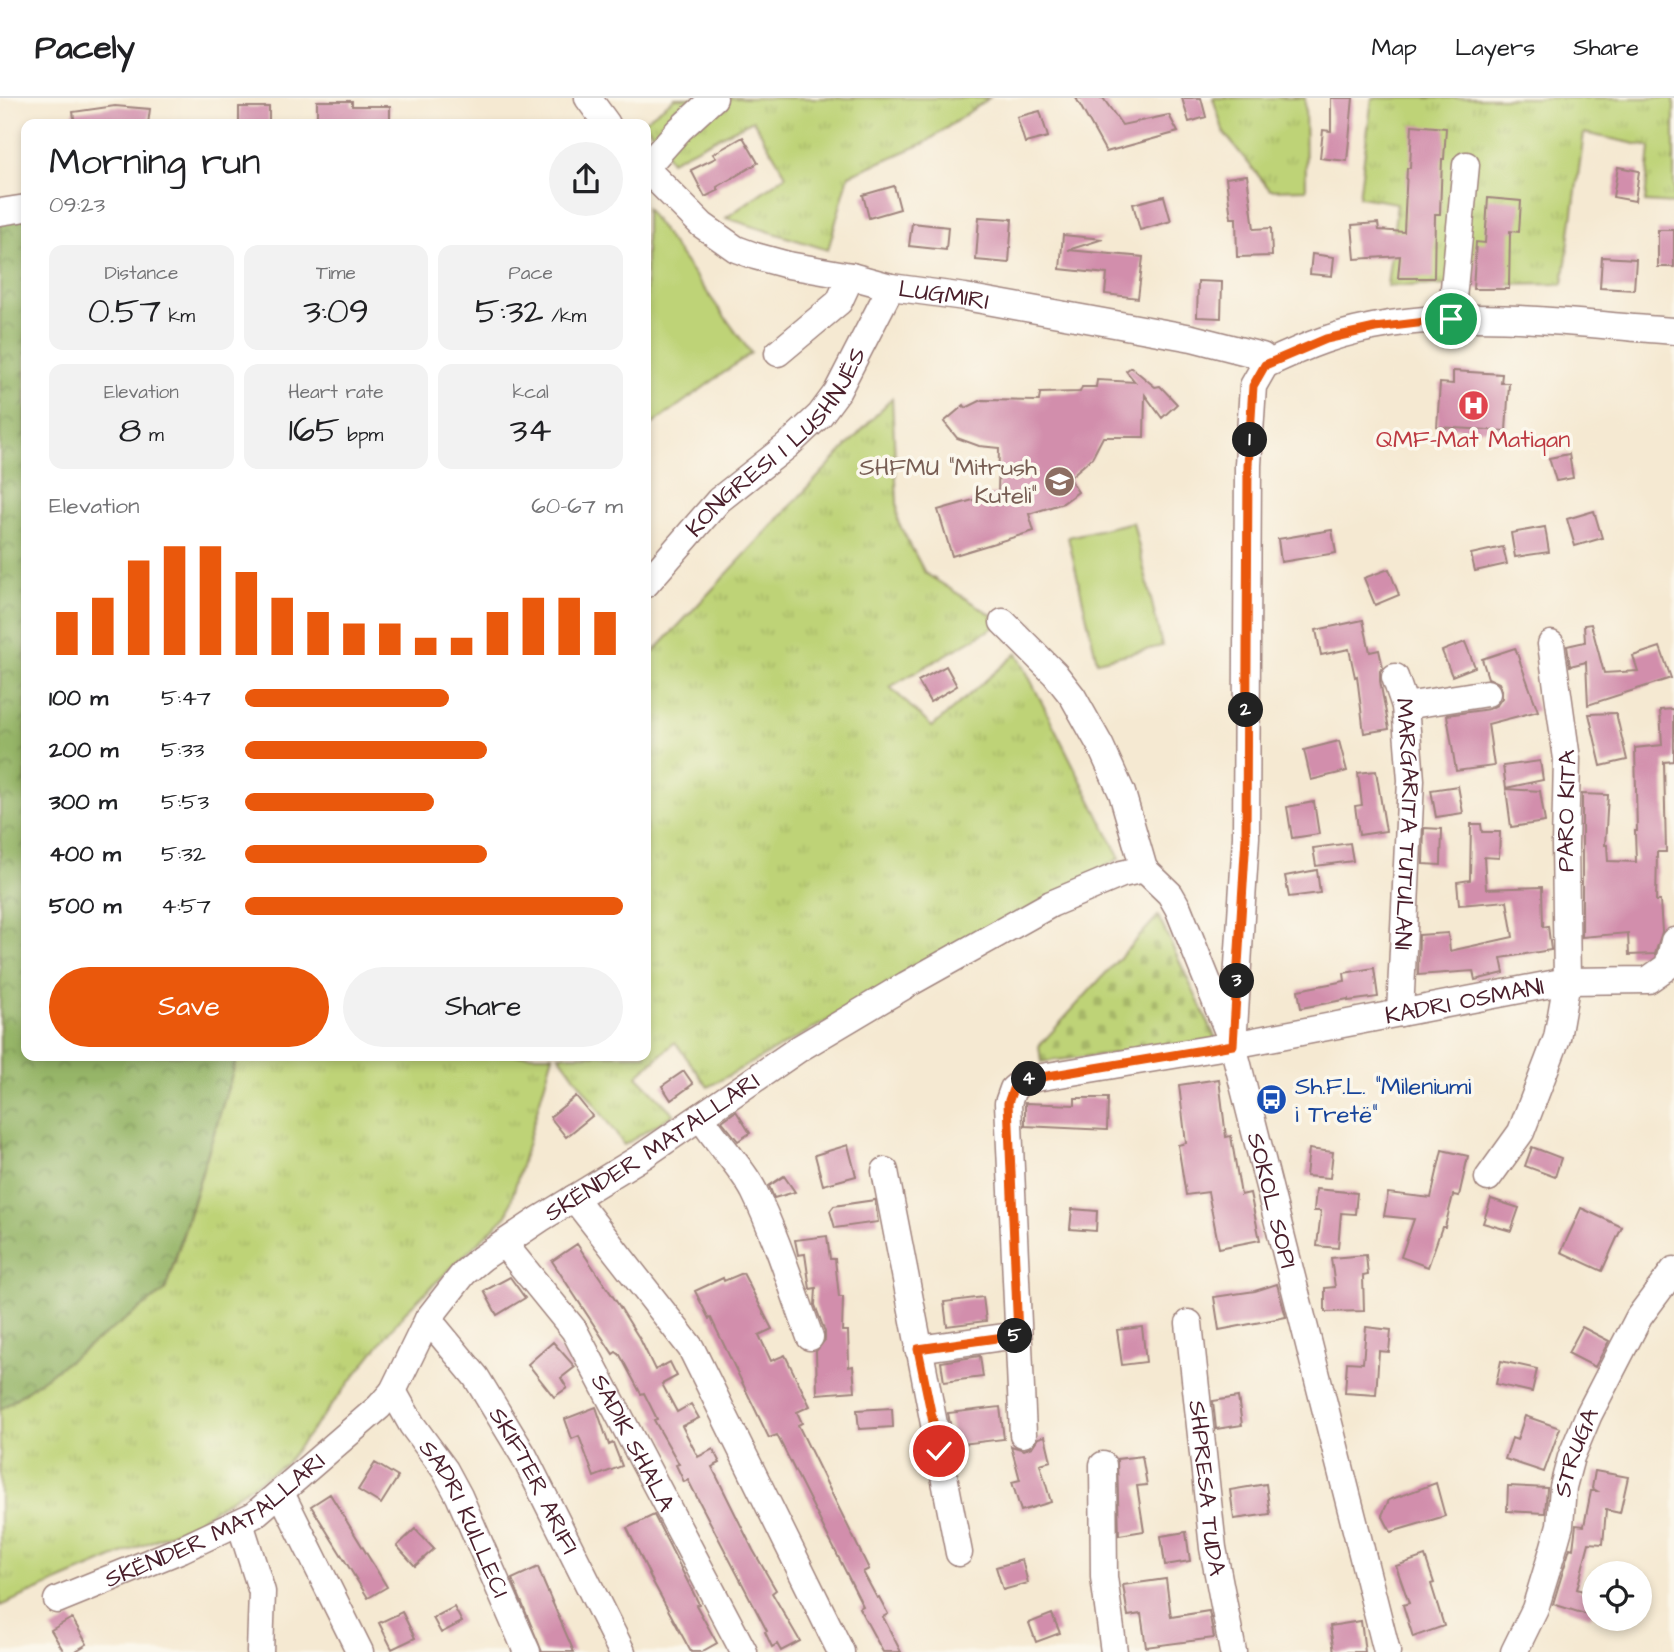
<!DOCTYPE html>
<meta charset="utf-8">
<style>
:root{--surface:#fff;--page:#f2f2f2;--text:#202124;--muted:#757577;--line:#e0e0e0;--accent:#ea580c}
body{margin:0;font-family:"Architects Daughter",sans-serif;background:var(--page);color:var(--text);height:100vh;display:flex;flex-direction:column;font-size:26px;white-space:nowrap}
*{box-sizing:border-box;margin:0}
p{font-size:23px;color:var(--muted)}
.icon{flex:none;width:38px;height:38px;fill:none;stroke:currentColor;stroke-width:2;stroke-linecap:round;stroke-linejoin:round}
.map{position:relative;flex:1;overflow:hidden}
.sheet{position:absolute;left:21px;top:21px;width:630px;height:942px;display:flex;flex-direction:column;background:var(--surface);border-radius:14px;box-shadow:0 4px 10px #0003}
.sheet>*{flex:none}
.fabs{position:absolute;left:1582px;top:1463px;display:grid;gap:14px}
.fabs a{display:grid;place-items:center;width:70px;height:70px;border-radius:50%;background:var(--surface);box-shadow:0 4px 10px #0003;font-size:35px}
.pin{position:absolute;display:grid;place-items:center;width:60px;height:60px;color:#fff;margin:-30px;border:4px solid #fff;border-radius:50%;box-shadow:0 2px 7px #0007}
.km{position:absolute;width:35px;height:35px;margin:-18px;border-radius:50%;background:#222;color:#fff;font-size:19px;line-height:35px;text-align:center}
.round{display:grid;place-items:center;flex:none;width:74px;height:74px;border-radius:37px;background:var(--page)}
.overview{display:flex;align-items:center;justify-content:space-between;height:119px;padding:0 28px}
h1{font-size:38px;font-weight:600;line-height:52px}
.figures{display:grid;grid-template-columns:repeat(3,1fr);gap:10px;height:119px;padding:7px 28px}
.figures div{display:grid;align-content:center;border-radius:14px;background:var(--page);text-align:center}
.figures b{font-size:35px;font-weight:600}
.figures small{font-size:19px;font-weight:400}
.figures p{font-size:19px}
.chart{height:196px;padding:14px 28px}
.chart p{display:flex;justify-content:space-between}
.chart svg{width:100%;height:126px;margin-top:7px;stroke:var(--accent);stroke-width:6}
.button{display:flex;gap:14px;margin-top:auto;padding:14px 28px}
.button a{flex:1;height:80px;border-radius:42px;background:var(--accent);color:#fff;font-size:28px;font-weight:600;line-height:80px;text-align:center}
.button a+a{background:var(--page);color:var(--text)}
ul{padding:0 28px;list-style:none;font-size:23px}
li{display:grid;grid-template-columns:112px 84px 1fr;align-items:center;height:52px}
li i{height:18px;border-radius:9px;background:var(--accent)}
header{display:flex;align-items:center;gap:42px;box-sizing:border-box;height:98px;padding:0 35px;background:var(--surface);border-bottom:2px solid var(--line)}
header strong{font-size:33px}
nav{display:flex;gap:38px;margin-inline-start:auto;font-size:24px}
.map>svg:first-child{display:block}
.grass{fill:url(#grass-tufts);stroke:#847951;stroke-width:2}
.forest{fill:url(#forest-crowns);stroke:#706a4a;stroke-width:2}
.cemetery{fill:url(#cemetery-stones);stroke:#847951;stroke-width:2}
.pitch{fill:#bed377;stroke:#847951;stroke-width:2}
.building{fill:#d28eac}
.lines{fill:none;stroke-linecap:round;stroke-linejoin:round}
.minor-casing{stroke:#a0847e;stroke-width:29}
.minor{stroke:#fff;stroke-width:26}
.route-casing{stroke:#fff;stroke-width:14}
.route{stroke:#ea580c;stroke-width:9}
.labels{text-anchor:middle;stroke-width:7;stroke-linejoin:round;paint-order:stroke}
.street-label{font-size:24px;fill:#4a1f2b;stroke:#fbf7ec}
.health-label{font-size:24px;fill:#be3a42;stroke:#fbf7ec}
.education-label{font-size:24px;fill:#785e54;stroke:#fbf7ec;text-anchor:end}
.transit-label{font-size:24px;fill:#164399;stroke:#fbf7ec;text-anchor:start}
</style>
<header>
<strong>Pacely</strong>
<nav><a>Map</a><a>Layers</a><a>Share</a></nav>
</header>
<div class="map">
<svg width="1674" height="1554" viewBox="0 0 1674 1554">
<defs>
<pattern id="grass-tufts" width="24" height="20" patternUnits="userSpaceOnUse" patternTransform="scale(1.75)"><rect width="24" height="20" fill="#bed377"/><path d="M3 7l-1-3M5 7V3M7 7l1-3M15 17l-1-3M17 17v-4M19 17l1-3" fill="none" stroke="#a5b567"/></pattern>
<pattern id="forest-crowns" width="20" height="18" patternUnits="userSpaceOnUse" patternTransform="scale(1.75)"><rect width="20" height="18" fill="#96b568"/><path d="M2 6a3 3 0 1 1 6 0M12 15a3 3 0 1 1 6 0" fill="none" stroke="#7c9356"/></pattern>
<pattern id="cemetery-stones" width="16" height="16" patternUnits="userSpaceOnUse" patternTransform="scale(1.75)"><rect width="16" height="16" fill="#bed377"/><path d="M2 7V4a2 2 0 0 1 4 0v3zM10 15v-3a2 2 0 0 1 4 0v3z" fill="#a5b567"/></pattern>
</defs>
<rect width="100%" height="100%" fill="#fbf7ec"/>
<filter id="ink" filterUnits="userSpaceOnUse"><feTurbulence type="fractalNoise" baseFrequency=".0143" numOctaves="2"/><feDisplacementMap in="SourceGraphic" scale="14" xChannelSelector="R" yChannelSelector="G"/><feConvolveMatrix kernelMatrix="1 2 1 2 8 2 1 2 1" color-interpolation-filters="sRGB"/></filter>
<filter id="wash" filterUnits="userSpaceOnUse"><feTurbulence type="fractalNoise" baseFrequency=".00686" numOctaves="4" result="noise"/><feDisplacementMap in="SourceGraphic" scale="28" xChannelSelector="R" yChannelSelector="G"/><feGaussianBlur stdDeviation="1.57" result="paint"/><feColorMatrix in="noise" values="0 0 0 0 0 0 0 0 0 0 0 0 0 0 0 0 0 1.4 0 .05"/><feComposite in="paint" operator="in"/></filter>
<g filter="url(#wash)">
<rect width="100%" height="100%" fill="#f5e9d2"/>
<path class="grass" d="M675 0H989L925 45 849 77 828 152 726 120 786 77 753 22 671 63 644 23Z
M1213 0H1305L1306 91 1270 92 1224 35Z
M1372 0H1674V106L1645 104 1650 49 1584 35 1563 186 1387 188 1397 105 1359 99Z
M892 300 898 424 925 475 1003 524 890 589 932 629 1017 555 1120 760 708 989 675 944 637 978 674 1016 624 1047 559 957H646V562Z
M238 957H553L507 1117 406 1213 285 1366 190 1427 0 1508V1307L171 1176Z"/>
<path class="forest" d="M26 120V957H238L165 1193 0 1312V123Z"/>
<path class="cemetery" d="M1158 818 1217 943 1041 964 1039 948Z"/>
<path class="pitch" d="M646 110 751 255 646 331Z
M1133 424 1162 548 1097 563 1068 439Z"/>
<g id="blocks">
<path class="building" d="M1076 0H1103L1122 27 1169 17 1178 34 1106 54Z
M1182 0H1201L1206 19 1189 24Z
M1331 0H1353L1347 63 1320 60 1323 32 1331 33Z
M317 3H352V8H390V26H317Z
M115 8 150 11 148 26H75L73 14Z
M239 9H269V26H239Z
M1040 13 1048 39 1025 45 1017 19Z
M1412 27 1446 30 1444 61H1442L1440 116H1435L1434 180H1398L1400 158 1355 161 1352 127 1378 125 1379 132 1404 134 1407 70H1410Z
M743 39 758 65 717 89 719 92 705 99 691 72 716 60 713 56Z
M1618 69 1639 73 1635 103 1613 99Z
M1247 77 1254 131 1271 130 1272 158 1237 159 1236 120H1231L1226 80Z
M894 88 900 111 869 120 863 97Z
M1164 98 1171 123 1140 132 1133 106Z
M1488 100 1521 103 1519 134 1510 133 1509 191H1473L1476 144 1485 145Z
M979 119 1012 121 1009 165 976 162Z
M912 125 948 129 946 152 909 148Z
M1658 132H1674V169H1658Z
M1063 137 1103 141 1068 152 1143 159 1138 200 1105 196 1107 176 1060 171Z
M1312 156 1334 159 1332 178 1310 176Z
M1602 159 1636 161 1634 192 1600 190Z
M1198 183 1222 184 1221 220 1197 219Z
M1131 269 1155 289 1160 288 1177 306 1162 320 1145 297 1144 339H1103L1092 360 1069 380 1078 394 1063 405 1029 416 1034 433 952 458 938 412 998 395 999 350 979 348 957 340 944 324 964 307 966 310 982 302 1039 303 1040 295 1080 294 1082 289H1096L1097 282 1135 284 1126 273Z
M1453 273 1502 276 1501 285H1509L1506 333 1437 329 1440 285 1453 286Z
M1569 356 1573 380 1556 383 1549 360Z
M1594 413 1602 440 1575 448 1567 421Z
M1545 429 1549 454 1515 459 1511 435Z
M1332 432 1336 455 1281 464 1278 441Z
M1503 449 1507 466 1475 473 1471 456Z
M1389 471 1399 497 1375 507 1364 480Z
M1363 522 1370 554 1379 552 1383 570 1380 573V583L1389 631 1364 635 1357 578 1355 579 1349 551 1321 557 1316 532Z
M1591 526 1604 575 1638 573 1633 558 1660 549 1671 580 1588 607 1586 564 1570 568 1567 548 1585 544 1584 527Z
M1465 544 1475 569 1452 578 1442 553Z
M1515 550 1538 613 1488 626 1494 668 1456 673 1447 617 1489 611 1497 607 1502 600V592L1499 585 1488 580 1482 561Z
M946 568 957 588 930 604 918 583Z
M1674 611V663L1664 664 1666 754H1657L1656 803H1660L1662 834 1655 856 1629 857 1628 835 1582 839V696L1608 697 1605 747H1607L1608 763 1636 764 1635 733H1637L1635 650 1662 647 1660 612Z
M1616 615 1627 662 1601 668 1589 616Z
M1339 643 1347 673 1311 682 1304 652Z
M1540 663 1543 682 1506 690 1503 668Z
M1376 673 1386 733 1359 737 1355 708 1362 707 1358 675Z
M1458 688 1463 715 1436 719 1431 692Z
M1506 691 1540 693 1545 724 1511 729Z
M1314 704 1319 736 1292 740 1287 709Z
M1471 726H1481L1482 734H1500L1499 760 1484 759 1486 791 1542 789 1543 829 1548 828 1551 852 1501 860 1504 875 1475 882 1473 873 1418 877 1419 837 1448 835 1450 853 1513 839 1507 803 1459 807 1457 784 1470 782Z
M1424 730 1442 731 1441 767 1423 766Z
M1350 745 1353 763 1316 768 1313 750Z
M1317 772 1320 795 1289 799 1285 778Z
M1374 870 1378 899 1348 903V901L1301 910 1298 892 1345 883 1344 875Z
M684 973 693 986 671 1002 662 988Z
M1219 981 1226 1039 1231 1038 1241 1097 1250 1095 1260 1142 1219 1150 1208 1094 1186 1097 1178 1047 1186 1045 1179 987Z
M576 998 592 1018 566 1039 550 1019Z
M1075 1000H1108L1107 1032 1025 1028V1005L1075 1007Z
M736 1013 750 1035 738 1043 722 1023Z
M848 1047 856 1078 823 1087 815 1057Z
M1532 1049 1561 1060 1555 1079 1525 1068Z
M1309 1051 1333 1054 1330 1080 1306 1078Z
M1442 1052 1468 1058 1459 1098 1453 1097 1445 1129H1442L1428 1169 1401 1159 1414 1121 1384 1118 1388 1095 1431 1100Z
M784 1078 795 1094 774 1100 769 1088Z
M1316 1091 1357 1095 1355 1116 1341 1115 1338 1150 1317 1148 1321 1113H1314Z
M1491 1101 1519 1110 1511 1133 1483 1125Z
M875 1102 878 1124 835 1130 830 1113 834 1108Z
M1581 1110 1622 1129 1602 1173 1561 1154Z
M1072 1111 1097 1113 1096 1133 1070 1131Z
M827 1138 830 1161H835L839 1199H843L842 1233H848L849 1269 853 1268 855 1293 817 1296 816 1253 825 1242V1234L815 1207 816 1190 810 1191 805 1156 798 1157 795 1142Z
M577 1146 618 1206 641 1243 655 1272 670 1264 677 1278 662 1286 677 1314 691 1306 699 1320 682 1328 698 1359 713 1351 720 1365 712 1369 753 1452 776 1492 772 1495 800 1543 781 1553 777 1546 772 1549 765 1534 767 1533 688 1382 684 1384 676 1367 679 1366 654 1322 657 1321 644 1295 641 1296 620 1257 616 1254 613 1256 552 1163Z
M1366 1157 1368 1177 1363 1178 1364 1213 1325 1214V1190L1335 1189 1331 1160Z
M743 1175 772 1231 759 1237 771 1263 785 1257 810 1308 797 1314 802 1325 798 1327 869 1471 863 1474 877 1500 879 1499 888 1516 883 1519 901 1554H883L859 1510 863 1508 777 1337 769 1340 711 1220 709 1221 695 1193 723 1180 724 1183Z
M510 1179 525 1200 497 1217 484 1193Z
M1277 1186 1286 1219 1219 1232 1214 1199 1255 1193Z
M983 1199 986 1223 947 1228 944 1204Z
M1142 1229 1146 1264 1122 1267 1117 1232Z
M1366 1229 1391 1232 1389 1254 1379 1253 1376 1297 1345 1295 1347 1264 1363 1265Z
M1582 1229 1609 1243 1595 1269 1568 1255Z
M553 1244 575 1269 561 1280 567 1290 554 1299 528 1266Z
M980 1258 983 1279 944 1284 941 1264Z
M1501 1263 1537 1271 1532 1294 1496 1286Z
M1238 1299 1242 1327 1216 1331 1213 1303Z
M596 1309 609 1347 613 1345 622 1368 594 1379 579 1338 572 1341 565 1321Z
M1000 1309 1004 1341 954 1347 948 1315Z
M892 1310 893 1329 859 1331 857 1312Z
M1525 1318 1560 1330 1544 1374 1505 1361 1512 1340 1517 1342Z
M1045 1338 1051 1363 1040 1366 1051 1404 1021 1413 1012 1384 1020 1382 1011 1348 1024 1352 1032 1349 1038 1340Z
M1142 1358 1147 1387 1137 1388 1144 1433 1119 1437 1117 1361Z
M375 1365 398 1379 381 1406 358 1392Z
M1595 1373 1628 1379 1620 1415 1606 1412 1603 1446 1589 1445 1577 1491 1594 1497 1591 1518 1553 1506 1570 1450 1573 1451 1576 1427 1584 1428 1591 1393H1597L1592 1390Z
M1436 1385 1445 1418 1391 1434 1382 1417 1389 1402Z
M1266 1386 1270 1416 1234 1421 1230 1392Z
M1508 1388 1547 1390 1545 1415 1507 1413Z
M330 1396 387 1489 368 1500 311 1408Z
M654 1417 699 1506 696 1507 717 1545 701 1554H691L652 1482 627 1430Z
M415 1431 434 1451 415 1468 397 1448Z
M1186 1434 1190 1463 1165 1467 1161 1438Z
M1425 1458 1434 1485 1431 1486 1444 1528 1413 1539 1403 1507 1409 1505 1396 1468Z
M1022 1462 1028 1485 1003 1492 996 1469Z
M538 1469 544 1485 574 1554H542L512 1481Z
M1166 1481 1171 1519 1209 1513 1214 1540 1146 1549 1141 1516 1128 1518 1123 1487Z
M454 1509 462 1524 441 1535 433 1520Z
M402 1514 415 1540 392 1551 379 1525Z
M1052 1516 1060 1535 1036 1544 1029 1525Z
M72 1520 87 1546 74 1554H64L51 1532Z
M1361 1523 1365 1554H1334L1330 1528Z"/>
</g>
</g>
<g filter="url(#ink)">
<use href="#blocks" fill-opacity="0" stroke="#a0847e" stroke-width="2"/>
<g class="lines">
<defs>
<g id="minor">
<path d="M588 0 607 26"/>
<path d="M646 69 679 32 714 0"/>
<path id="s1" d="M646 71 702 127 736 151 755 158 788 167 851 178 891 189 965 199 1192 240 1262 258 1265 267"/>
<path d="M0 114 26 110"/>
<path d="M1451 221 1466 67"/>
<path d="M778 255 839 204 851 178"/>
<path id="s2" d="M1265 267 1253 288 1248 367 1246 739 1233 947 1387 1554"/>
<path d="M1265 267C1284 258 1304 249 1324 242 1434 204 1560 225 1674 233"/>
<path id="s3" d="M646 486 719 402 787 348 820 317 837 294 891 189"/>
<path d="M1003 524 1055 576 1073 599 1100 647 1122 695 1144 771 1170 796 1178 810 1230 939"/>
<path id="s4" d="M1395 579 1405 608 1411 682 1400 915"/>
<path d="M1405 608 1487 595"/>
<path d="M701 1019C716 1044 741 1068 754 1093 777 1140 792 1190 810 1239"/>
<path d="M885 1073 959 1455"/>
<path id="s5" d="M1488 1080 1521 1034 1557 940 1567 883 1565 746 1567 661 1551 546"/>
<path d="M574 1100 691 1250 841 1554"/>
<path id="s6" d="M504 1146 574 1232 744 1554"/>
<path id="s7" d="M428 1221 476 1279 524 1358 622 1554"/>
<path id="s8" d="M1189 1225 1213 1450 1233 1554"/>
<path d="M918 1251 1018 1237"/>
<path id="s9" d="M393 1293 412 1327 445 1372 459 1398 527 1554"/>
<path id="s10" d="M1023 1336 1008 1005 1013 991 1024 982 1233 947 1567 883 1648 882 1668 868 1674 843"/>
<path d="M1103 1367 1104 1479 1114 1554"/>
<path d="M281 1395 360 1554"/>
<path d="M240 1425 262 1494 260 1554"/>
<path id="s11" d="M57 1502 182 1451 254 1417 379 1309 393 1293 428 1221 464 1175 482 1160 540 1121 643 1058 800 950 906 887 1051 806 1122 776 1144 771"/>
<path id="s12" d="M1514 1554 1535 1511 1553 1452 1560 1427 1563 1389 1571 1359 1589 1316 1639 1219 1674 1172"/>
</g>
</defs>
<use href="#minor" class="minor-casing"/>
<use href="#minor" class="minor"/>
</g>
</g>
<g class="lines" filter="url(#ink)">
<defs>
<path id="route" d="M939 1353 918 1251 1018 1237 1008 1005 1013 991 1024 982 1233 947 1246 739 1248 367 1253 288 1265 267 1326 241 1375 230 1451 221"/>
</defs>
<use href="#route" class="route-casing"/>
<use href="#route" class="route"/>
</g>
<defs>
<symbol id="hospital-disc" viewBox="-11 -11 22 22"><circle r="9.5" fill="#e0444e" stroke="#fbf7ec"/><path d="M-5-5h3v3.5h4V-5h3V5h-3V1.5h-4V5h-3Z" fill="#fff"/></symbol>
<symbol id="school-disc" viewBox="-11 -11 22 22"><circle r="9.5" fill="#8d6e63" stroke="#fbf7ec"/><path d="M0-5L7-2L0 1L-7-2ZM-4 1L0 2.5L4 1V4Q0 6-4 4Z" fill="#fff"/></symbol>
<symbol id="bus-disc" viewBox="-11 -11 22 22"><circle r="9.5" fill="#1a4fb4" stroke="#fbf7ec"/><path d="M-5-6H5V4H4V6H2V4H-2V6H-4V4H-5ZM-3.5-4V0h7V-4ZM-3.5 1.2v1.5H-2V1.2ZM2 1.2v1.5H3.5V1.2Z" fill="#fff"/></symbol>
</defs>
<g fill-rule="evenodd">
<use href="#hospital-disc" x="1456" y="290" width="35" height="35"/>
<use href="#school-disc" x="1042" y="366" width="35" height="35"/>
<use href="#bus-disc" x="1254" y="984" width="35" height="35"/>
</g>
<g class="labels">
<g class="street-label">
<text dy="8" stroke="none"><textPath href="#s1" startOffset="334">LUGMIRI</textPath></text>
<text dy="8" stroke="none"><textPath href="#s3" startOffset="194">KONGRESI I LUSHNJËS</textPath></text>
<text dy="8" stroke="none"><textPath href="#s5" startOffset="385">PARO KITA</textPath></text>
<text dy="8" stroke="none"><textPath href="#s4" startOffset="149">MARGARITA TUTULANI</textPath></text>
<text dy="8" stroke="none"><textPath href="#s10" startOffset="808">KADRI OSMANI</textPath></text>
<text dy="8" stroke="none"><textPath href="#s11" startOffset="766">SKËNDER MATALLARI</textPath></text>
<text dy="8" stroke="none"><textPath href="#s2" startOffset="844">SOKOL SOPI</textPath></text>
<text dy="8" stroke="none"><textPath href="#s6" startOffset="238">SADIK SHALA</textPath></text>
<text dy="8" stroke="none"><textPath href="#s12" startOffset="210">STRUGA</textPath></text>
<text dy="8" stroke="none"><textPath href="#s7" startOffset="194">SKIFTER ARIFI</textPath></text>
<text dy="8" stroke="none"><textPath href="#s8" startOffset="166">SHPRESA TUDA</textPath></text>
<text dy="8" stroke="none"><textPath href="#s11" startOffset="178">SKËNDER MATALLARI</textPath></text>
<text dy="8" stroke="none"><textPath href="#s9" startOffset="147">SADRI KULLECI</textPath></text>
</g>
<g class="health-label">
<text x="1473" y="349">QMF-Mat Matiqan</text>
</g>
<g class="education-label">
<text x="1037" y="377">SHFMU "Mitrush<tspan x="1037" dy="28">Kuteli"</tspan></text>
</g>
<g class="transit-label">
<text x="1295" y="996">Sh.F.L. "Mileniumi<tspan x="1295" dy="28">i Tretë"</tspan></text>
</g>
</g>
</svg>
<div class="fabs">
<a><svg class="icon" aria-label="locate" viewBox="0 0 24 24"><circle cx="12" cy="12" r="6"/><path d="M12 2v4M12 18v4M2 12h4M18 12h4"/></svg></a>
</div>
<div class="pin" style="left:1451px;top:221px;background:#1e9e55"><svg class="icon" aria-label="arrive" viewBox="0 0 24 24"><path d="M6 21V4h12l-3 4 3 4H6"/></svg></div>
<div class="pin" style="left:939px;top:1353px;background:#d93025"><svg class="icon" aria-label="check" viewBox="0 0 24 24"><path d="M5 12l5 5 9-10"/></svg></div>
<b class="km" style="left:1250px;top:342px">1</b>
<b class="km" style="left:1246px;top:612px">2</b>
<b class="km" style="left:1237px;top:883px">3</b>
<b class="km" style="left:1029px;top:981px">4</b>
<b class="km" style="left:1015px;top:1238px">5</b>
<section class="sheet">
<div class="overview"><div><h1>Morning run</h1><p>09:23</p></div><a class="round"><svg class="icon" aria-label="share" viewBox="0 0 24 24"><path d="M12 15V3M7 8l5-5 5 5M5 13v7h14v-7"/></svg></a></div>
<div class="figures">
<div><p>Distance</p><b>0.57<small> km</small></b></div>
<div><p>Time</p><b>3:09</b></div>
<div><p>Pace</p><b>5:32<small> /km</small></b></div>
</div>
<div class="figures">
<div><p>Elevation</p><b>8<small> m</small></b></div>
<div><p>Heart rate</p><b>165<small> bpm</small></b></div>
<div><p>kcal</p><b>34</b></div>
</div>
<div class="chart"><p><span>Elevation</span>60–67 m</p>
<svg viewBox="0 0 160 44" preserveAspectRatio="none"><path d="M5 44V29M15 44V24M25 44V11M35 44V6M45 44V6M55 44V15M65 44V24M75 44V29M85 44V33M95 44V33M105 44V38M115 44V38M125 44V29M135 44V24M145 44V24M155 44V29"/></svg>
</div>
<ul>
<li><b>100 m</b>5:47<i style="width:54%"></i></li>
<li><b>200 m</b>5:33<i style="width:64%"></i></li>
<li><b>300 m</b>5:53<i style="width:50%"></i></li>
<li><b>400 m</b>5:32<i style="width:64%"></i></li>
<li><b>500 m</b>4:57<i style="width:100%"></i></li>
</ul>
<div class="button"><a>Save</a><a>Share</a></div>
</section>
</div>
